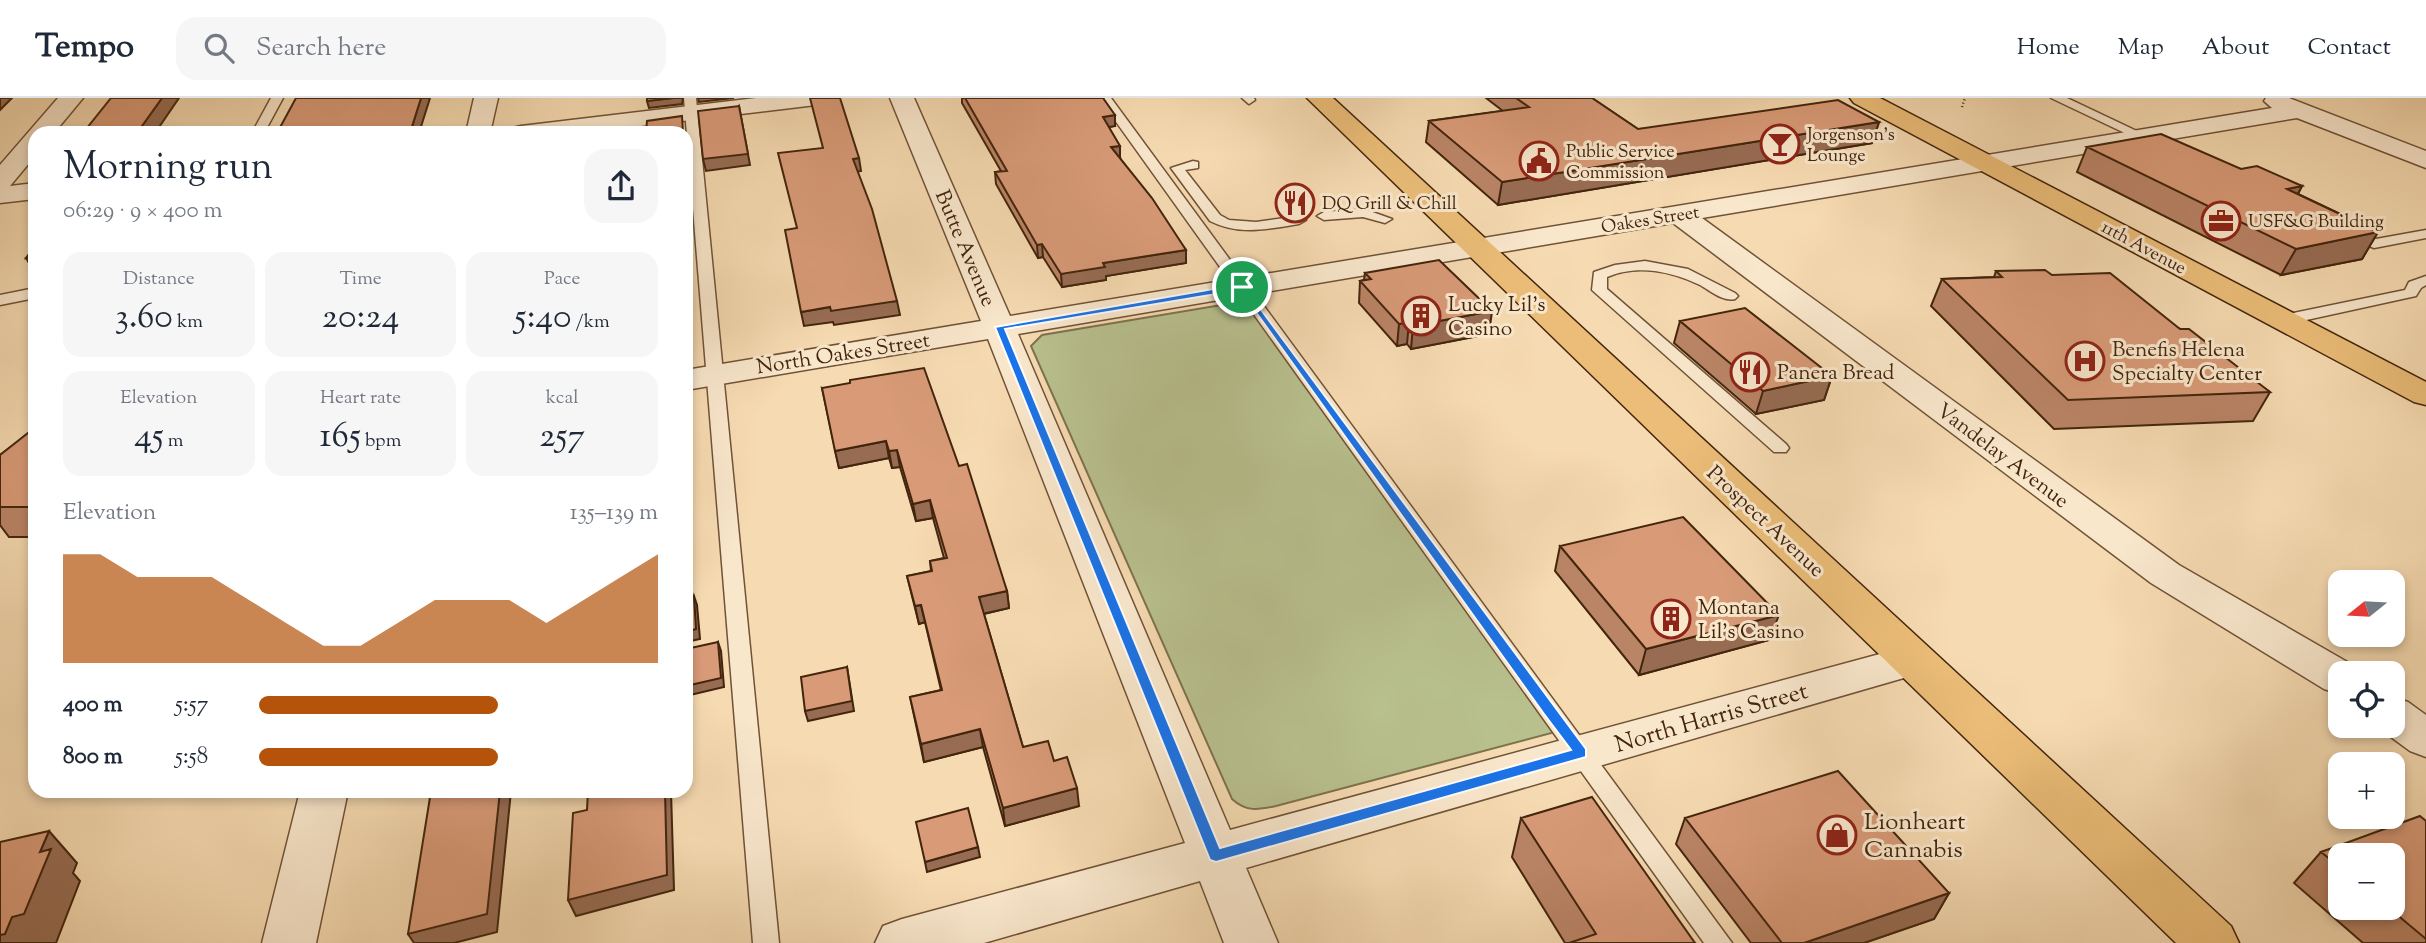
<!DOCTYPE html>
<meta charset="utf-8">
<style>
:root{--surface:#fff;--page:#f6f6f7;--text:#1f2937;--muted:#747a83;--line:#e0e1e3;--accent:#b45309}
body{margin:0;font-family:"Sorts Mill Goudy",serif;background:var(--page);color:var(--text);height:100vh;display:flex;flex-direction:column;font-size:26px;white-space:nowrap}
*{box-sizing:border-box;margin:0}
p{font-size:23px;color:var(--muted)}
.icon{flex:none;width:38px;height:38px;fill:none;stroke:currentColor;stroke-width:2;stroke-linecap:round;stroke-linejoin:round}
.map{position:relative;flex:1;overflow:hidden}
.sheet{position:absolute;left:28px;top:28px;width:665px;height:672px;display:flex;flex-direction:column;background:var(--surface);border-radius:21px;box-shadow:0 4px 10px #0003}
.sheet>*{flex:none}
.needle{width:46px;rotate:252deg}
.buttons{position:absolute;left:2328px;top:472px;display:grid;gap:14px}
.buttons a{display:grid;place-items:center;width:77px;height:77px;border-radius:14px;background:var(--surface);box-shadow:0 4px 10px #0003;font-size:35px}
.pin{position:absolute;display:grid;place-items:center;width:60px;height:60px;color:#fff;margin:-30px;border:4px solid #fff;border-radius:50%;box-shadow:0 2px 7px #0007}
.round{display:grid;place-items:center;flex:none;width:74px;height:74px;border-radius:21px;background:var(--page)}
.overview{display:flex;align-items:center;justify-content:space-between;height:119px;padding:0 35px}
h1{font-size:38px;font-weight:600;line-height:52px}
.figures{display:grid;grid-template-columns:repeat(3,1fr);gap:10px;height:119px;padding:7px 35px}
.figures div{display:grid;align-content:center;border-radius:18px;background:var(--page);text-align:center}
.figures b{font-size:35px;font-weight:600}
.figures small{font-size:19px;font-weight:400}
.figures p{font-size:19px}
.chart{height:196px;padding:14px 35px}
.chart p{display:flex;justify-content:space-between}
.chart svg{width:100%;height:126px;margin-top:7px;fill:var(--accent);opacity:.7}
ul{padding:0 35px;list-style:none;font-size:23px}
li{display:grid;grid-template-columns:112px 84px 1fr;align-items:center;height:52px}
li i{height:18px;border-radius:9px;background:var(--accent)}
header{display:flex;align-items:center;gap:42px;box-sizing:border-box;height:98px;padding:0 35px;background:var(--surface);border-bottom:2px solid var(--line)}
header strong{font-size:33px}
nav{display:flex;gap:38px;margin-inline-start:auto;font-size:24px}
.search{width:490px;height:63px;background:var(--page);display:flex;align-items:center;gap:18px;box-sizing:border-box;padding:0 24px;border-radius:21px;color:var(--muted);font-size:26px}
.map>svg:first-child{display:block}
.green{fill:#b8c08e;stroke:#7e724e;stroke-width:2}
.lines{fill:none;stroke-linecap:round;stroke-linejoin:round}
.lane-casing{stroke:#705236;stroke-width:3}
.street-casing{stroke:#705236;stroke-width:3}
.highway-casing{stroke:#43250d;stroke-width:3}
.path{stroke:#43250d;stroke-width:2.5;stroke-dasharray:1 2.5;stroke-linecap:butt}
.lane{fill:#f9e7cc;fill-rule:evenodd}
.street{fill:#f9e7cc;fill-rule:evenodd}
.highway{fill:#ebbd78;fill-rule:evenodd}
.wall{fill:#ba8466;stroke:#43250d;stroke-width:2;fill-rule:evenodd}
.shaded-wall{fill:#976c53;stroke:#43250d;stroke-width:2}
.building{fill:#d89a77;stroke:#43250d;stroke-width:2}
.route{fill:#1a73e8;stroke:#fff;stroke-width:2;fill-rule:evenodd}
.labels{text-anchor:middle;stroke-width:6;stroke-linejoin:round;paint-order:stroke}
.far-poi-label{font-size:18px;fill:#43250d;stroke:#f9e7cc;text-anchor:start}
.far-street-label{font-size:18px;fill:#43250d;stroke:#f9e7cc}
.street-label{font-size:21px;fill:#43250d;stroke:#f9e7cc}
.poi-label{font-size:21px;fill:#43250d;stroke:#f9e7cc;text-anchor:start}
.near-street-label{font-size:24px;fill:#43250d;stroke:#f9e7cc}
.near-poi-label{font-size:24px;fill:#43250d;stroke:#f9e7cc;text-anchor:start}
</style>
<header>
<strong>Tempo</strong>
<div class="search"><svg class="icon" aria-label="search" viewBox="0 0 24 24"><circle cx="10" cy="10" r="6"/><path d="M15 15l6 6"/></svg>Search here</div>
<nav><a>Home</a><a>Map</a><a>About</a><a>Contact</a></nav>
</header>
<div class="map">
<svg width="2426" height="845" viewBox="0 0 2426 845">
<rect width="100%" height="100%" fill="#f6dab1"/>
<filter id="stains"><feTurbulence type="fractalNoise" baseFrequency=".00286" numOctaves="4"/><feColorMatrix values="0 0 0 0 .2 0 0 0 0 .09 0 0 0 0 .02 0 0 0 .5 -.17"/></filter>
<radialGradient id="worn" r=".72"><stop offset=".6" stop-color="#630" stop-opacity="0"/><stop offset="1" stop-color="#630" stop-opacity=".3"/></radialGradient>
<path class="green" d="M1251 202 1563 632 1276 708C1258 712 1246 714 1232 701L1031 248 1042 237Z"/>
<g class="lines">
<defs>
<path id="lane" d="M271 0H283L264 35H252Z
M684 0H696L779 845H753Z
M1099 0H1111L1732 845H1704Z
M1242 0H1254L1255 2 1249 6Z
M2051 0H2067L2160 44 2154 48 2150 47Z
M1193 63 1198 64V70L1185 72 1220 117 1229 122 1256 124 1299 118 1306 122 1299 126C1268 131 1239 138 1210 123L1171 70Z
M1364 111 1392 121 1385 125 1363 119 1324 122 1317 118 1324 114Z
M2350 131 2376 141 2426 132V140L2374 150 2345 138 2343 135Z
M1645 163 1688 171 1735 195 1738 198 1735 201C1723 204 1711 193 1700 187 1671 173 1637 166 1607 179V191L1786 346 1789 350 1786 354H1774L1592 192 1594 174 1615 167Z
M2426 178V187L2421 190 2416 198 2284 227 2276 222 2284 217 2405 192 2409 184Z
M35 190V200L0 207V197Z"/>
<path id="street" d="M58 0H83L54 35H35V58L10 88 35 85V101L0 105V67Z
M474 0H498L490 35H466Z
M756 0H828L824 5 816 7 582 35H509L512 30 521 28Z
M890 0H914L1010 218 2272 10 2264 3 2266 0H2289L2426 53V70L2297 20 1702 120 2179 467 2356 569 2360 576H2340V596L2324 591 2151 485 1673 125 1018 236 1230 732 1913 547 1928 551 1935 562 1928 573 1246 770 1278 845H1224L1200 783 984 845H875L883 828 902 821 1185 745 988 241 686 292V272L981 223Z
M2392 599 2408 604 2426 617V659L2410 653 2376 628H2392Z
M300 693H348L316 845H262Z"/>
<path id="highway" d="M1307 0H1333L2231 828 2239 845H2176Z
M1850 0H1880L2426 284V307L2414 304 1854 5Z"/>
</defs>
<use href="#lane" class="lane-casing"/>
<use href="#street" class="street-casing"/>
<use href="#highway" class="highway-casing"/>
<path class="path" d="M1962 9 1965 0"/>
<use href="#lane" class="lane"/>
<use href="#street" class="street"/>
<use href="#highway" class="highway"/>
</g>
<path class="wall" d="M962 0H1103L1115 28 1109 29 1120 59H1119L1186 152V165L1106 178V182L1062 189 1043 159 1038 160 996 86 995 74 1001 73 962 5Z
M1486 0H1592L1638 31 1879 24 1872 45 1498 107 1426 44 1429 23 1503 13Z
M2087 49 2241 71 2302 88 2298 96 2378 134 2362 161 2281 177 2077 74Z
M1996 173 2052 177 2180 231 2270 294 2253 323 2054 331 1931 208 1942 181 1994 179Z
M1365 175 1489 236 1411 251 1407 246 1397 248 1359 205 1360 183 1364 182Z
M1680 223 1832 278 1824 302 1756 316 1674 245Z
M822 290 959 368 1007 493 1009 510 984 516 1023 649 1054 663 1079 708 1005 728 983 649 924 664 910 599 941 592 925 524 919 526 907 478 931 473 930 463 944 460 933 420 916 423 900 369 892 370 889 360 839 370Z
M35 331V439H9L0 427V357Z
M1560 448 1769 542 1639 577 1555 473Z
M1521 720 1695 845H1565L1512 759Z
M1685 720 1949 795 1934 821 1864 845H1751L1676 746Z
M2426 723V845H2363L2294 785 2321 754ZM2340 758 2392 810H2340Z"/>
<path class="shaded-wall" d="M0 0H12L0 12Z
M162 0H179L155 35H137Z
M421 0H430L419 35H410Z
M673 0H683L682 6 649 10 647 3Z
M698 0H734L699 4Z
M739 8 750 67 706 73 703 61Z
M1115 17V28L1103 30V19Z
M1879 24 1872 45 1498 107 1502 84Z
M1120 48V59L1111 60V49Z
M859 60 861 73 855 74 853 61Z
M2302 88 2288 114 2287 91Z
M2378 134 2362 161 2281 177 2296 151Z
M1042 146 1043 159 1038 160 1037 147Z
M1186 152V165L1106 178V182L1062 189 1061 176 1103 165Z
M32 159 35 163V175L26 160Z
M897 203 900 217 834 227 833 224 804 228 801 214 830 209Z
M1492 213 1489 236 1411 251 1413 228Z
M1409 224 1407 246 1397 248 1399 226Z
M1832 278 1824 302 1756 316 1763 293Z
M886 343 889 360 839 370 835 353Z
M897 352 900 369 892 370 889 353Z
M930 402 933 420 916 423 913 406Z
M1007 493 1009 510 982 516 979 499Z
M694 498 697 507 700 541 686 544V534Z
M921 507 925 524 919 526 915 508Z
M1779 517 1769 542 1639 577 1646 551Z
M718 544 721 553 724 589 686 598V588Z
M847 569 854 613 808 623 805 613Z
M980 631 983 649 924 664 921 646Z
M1077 690 1079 708 1005 728 1003 710Z
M500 693H511L497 834 454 845H414L408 836Z
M665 693H671L674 792 576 818 568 802Z
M49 733 77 765 73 775 80 783 56 845H0V837L12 819Z
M978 749 980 759 927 774 925 764Z
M1949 795 1934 821 1864 845H1804Z"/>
<path class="building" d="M111 0H162L137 35H83Z
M296 0H421L410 35H277Z
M647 0H673L647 3Z
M810 0H840L859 60 853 61 872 111 897 203 831 213 830 209 801 214 785 132 797 130 778 55 823 50Z
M965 0H1103L1115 17 1103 19 1120 48 1111 49 1152 100 1186 152 1103 165 1105 169 1061 176 1042 146 1037 147 995 74 1007 73Z
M1516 0H1592L1638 31 1838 2 1879 24 1502 84 1429 23 1529 9Z
M739 8 748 56 703 61 698 13Z
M682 18 683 35H646L647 23Z
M2161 36 2241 71 2257 68 2302 88 2287 91 2378 134 2296 151 2087 49Z
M35 148V163H29L32 159 26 160Z
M1439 162 1492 213 1413 228 1409 224 1399 226 1360 183 1371 181 1365 175Z
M2045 172 2052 177 2110 175 2180 231H2189L2270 294 2068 302 1942 181 2002 179 1996 173Z
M1745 210 1832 278 1763 293 1680 223Z
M924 270 959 368 967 366 1007 493 979 499 1023 649 1048 643 1054 663 1067 659 1077 690 1003 710 980 631 921 646 910 599 942 592 921 507 915 508 907 478 932 473 930 463 947 460 930 402 913 406 897 352 889 353 886 343 835 353 822 290 850 285V282Z
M33 331H35V409H0V357Z
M1683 419 1779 517 1646 551 1560 448Z
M694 498 696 531 686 534V499Z
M718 544 721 580 686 588V551Z
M847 569 852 603 805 613 801 579Z
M1838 673 1949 795 1804 845H1782L1685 720Z
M431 693H500L487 816 408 836Z
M588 693H665L667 777 568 802 573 715 587 712Z
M1592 699 1695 845H1569L1596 836 1521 720Z
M968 710 978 749 925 764 916 724Z
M2420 718 2426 723V841L2389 810H2392V758H2340V769L2321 754Z
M49 733 40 754 51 751 24 816 12 819 5 836 0 837V744Z"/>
<path class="route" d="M1242 186 1586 651V659L1216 764 1210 762 995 229ZM1240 192 1544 616 1571 652 1220 750 1005 231Z"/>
<defs>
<symbol id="bar-ring" viewBox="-11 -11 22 22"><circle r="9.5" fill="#f9e7cc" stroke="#8f2418" stroke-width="1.5"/><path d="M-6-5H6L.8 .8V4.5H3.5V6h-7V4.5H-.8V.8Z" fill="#8f2418"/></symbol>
<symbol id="civic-ring" viewBox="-11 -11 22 22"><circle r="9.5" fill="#f9e7cc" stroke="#8f2418" stroke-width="1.5"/><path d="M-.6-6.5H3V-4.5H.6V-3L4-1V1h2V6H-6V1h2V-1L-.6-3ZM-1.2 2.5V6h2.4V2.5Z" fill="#8f2418"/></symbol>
<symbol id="restaurant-ring" viewBox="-11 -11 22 22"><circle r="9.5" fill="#f9e7cc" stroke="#8f2418" stroke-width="1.5"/><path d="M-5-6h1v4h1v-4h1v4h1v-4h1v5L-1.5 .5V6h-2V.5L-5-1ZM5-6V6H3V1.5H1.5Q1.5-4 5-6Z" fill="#8f2418"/></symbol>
<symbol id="office-ring" viewBox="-11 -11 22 22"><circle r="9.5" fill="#f9e7cc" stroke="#8f2418" stroke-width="1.5"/><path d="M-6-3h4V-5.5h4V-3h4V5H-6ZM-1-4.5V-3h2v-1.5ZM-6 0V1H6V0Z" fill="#8f2418"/></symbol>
<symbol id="building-ring" viewBox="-11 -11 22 22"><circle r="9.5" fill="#f9e7cc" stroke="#8f2418" stroke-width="1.5"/><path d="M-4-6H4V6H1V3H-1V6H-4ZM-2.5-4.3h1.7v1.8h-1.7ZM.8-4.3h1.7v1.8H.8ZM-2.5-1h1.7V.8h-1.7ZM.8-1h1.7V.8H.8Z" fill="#8f2418"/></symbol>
<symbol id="hospital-ring" viewBox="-11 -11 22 22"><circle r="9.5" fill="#f9e7cc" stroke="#8f2418" stroke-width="1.5"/><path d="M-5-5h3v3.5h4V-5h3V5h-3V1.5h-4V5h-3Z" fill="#8f2418"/></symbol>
<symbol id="shop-ring" viewBox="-11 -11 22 22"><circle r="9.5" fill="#f9e7cc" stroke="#8f2418" stroke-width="1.5"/><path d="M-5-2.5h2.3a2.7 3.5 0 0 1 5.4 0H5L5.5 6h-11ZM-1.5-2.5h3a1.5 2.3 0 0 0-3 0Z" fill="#8f2418"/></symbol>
</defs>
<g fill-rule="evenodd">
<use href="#bar-ring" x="1758" y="24" width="44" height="44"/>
<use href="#civic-ring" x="1517" y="41" width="44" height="44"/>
<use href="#restaurant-ring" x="1273" y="83" width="44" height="44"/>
<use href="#office-ring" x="2199" y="101" width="44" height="44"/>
<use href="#building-ring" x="1399" y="196" width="44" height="44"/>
<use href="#hospital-ring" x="2063" y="241" width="44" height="44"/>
<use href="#restaurant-ring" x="1728" y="252" width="44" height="44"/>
<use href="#building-ring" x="1649" y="499" width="44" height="44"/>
<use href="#shop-ring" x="1815" y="715" width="44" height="44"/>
</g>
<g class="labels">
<g class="far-poi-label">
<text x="1807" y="42">Jorgenson's<tspan x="1807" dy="21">Lounge</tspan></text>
<text x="1566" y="59">Public Service<tspan x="1566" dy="21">Commission</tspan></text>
<text x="1322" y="111">DQ Grill &amp; Chill</text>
<text x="2248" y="129">USF&amp;G Building</text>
</g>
<g class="far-street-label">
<text transform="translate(1650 121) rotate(-9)" y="6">Oakes Street</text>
<text transform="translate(2144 149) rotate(28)" y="6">11th Avenue</text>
</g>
<g class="street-label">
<text transform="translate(966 150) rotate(67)" y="7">Butte Avenue</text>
<text transform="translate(843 255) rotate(-9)" y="7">North Oakes Street</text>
<text transform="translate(2003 357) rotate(37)" y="7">Vandelay Avenue</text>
<text transform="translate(1766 423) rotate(43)" y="7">Prospect Avenue</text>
</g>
<g class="poi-label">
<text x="1448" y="213">Lucky Lil's<tspan x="1448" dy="24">Casino</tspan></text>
<text x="2112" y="258">Benefis Helena<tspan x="2112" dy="24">Specialty Center</tspan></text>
<text x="1777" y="281">Panera Bread</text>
<text x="1698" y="516">Montana<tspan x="1698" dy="24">Lil's Casino</tspan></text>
</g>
<g class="near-street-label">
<text transform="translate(1711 619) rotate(-16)" y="8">North Harris Street</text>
</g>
<g class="near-poi-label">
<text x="1864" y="731">Lionheart<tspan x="1864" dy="28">Cannabis</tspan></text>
</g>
</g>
<rect width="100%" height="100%" filter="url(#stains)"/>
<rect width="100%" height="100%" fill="url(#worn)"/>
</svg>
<div class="buttons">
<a><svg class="needle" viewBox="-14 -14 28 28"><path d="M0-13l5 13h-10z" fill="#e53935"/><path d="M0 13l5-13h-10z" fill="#747a83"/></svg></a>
<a><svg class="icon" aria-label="locate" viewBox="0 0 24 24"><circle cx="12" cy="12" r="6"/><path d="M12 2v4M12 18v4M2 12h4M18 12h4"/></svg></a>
<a>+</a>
<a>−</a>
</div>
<div class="pin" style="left:1242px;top:189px;background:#1e9e55"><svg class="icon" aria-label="arrive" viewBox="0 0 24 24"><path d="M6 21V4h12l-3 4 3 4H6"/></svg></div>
<section class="sheet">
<div class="overview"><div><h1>Morning run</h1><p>06:29 · 9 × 400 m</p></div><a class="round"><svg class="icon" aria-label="share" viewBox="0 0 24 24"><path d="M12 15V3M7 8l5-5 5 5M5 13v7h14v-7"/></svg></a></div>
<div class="figures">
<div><p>Distance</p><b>3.60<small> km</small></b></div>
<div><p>Time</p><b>20:24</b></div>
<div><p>Pace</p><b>5:40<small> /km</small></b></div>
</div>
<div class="figures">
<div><p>Elevation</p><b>45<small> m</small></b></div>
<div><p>Heart rate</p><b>165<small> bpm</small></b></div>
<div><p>kcal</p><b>257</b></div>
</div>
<div class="chart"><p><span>Elevation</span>135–139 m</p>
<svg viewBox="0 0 160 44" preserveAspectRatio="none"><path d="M0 44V6L10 6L20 14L30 14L40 14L50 22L60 30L70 38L80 38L90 30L100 22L110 22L120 22L130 30L140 22L150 14L160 6V44z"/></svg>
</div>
<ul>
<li><b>400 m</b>5:57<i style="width:60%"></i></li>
<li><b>800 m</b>5:58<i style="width:60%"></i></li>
</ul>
</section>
</div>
